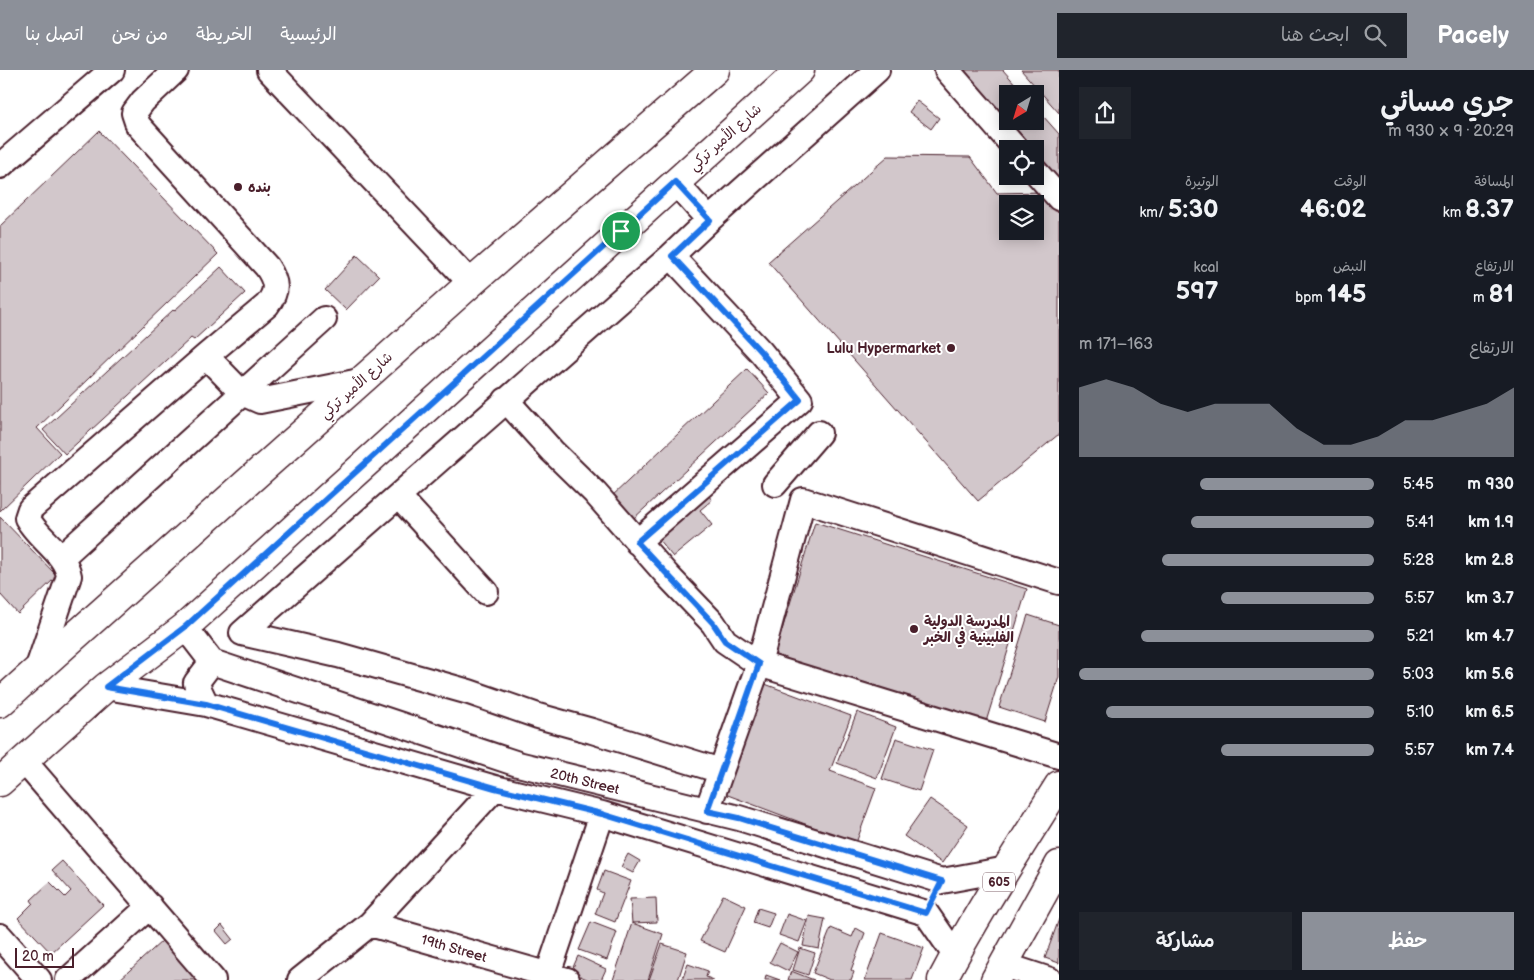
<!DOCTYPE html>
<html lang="ar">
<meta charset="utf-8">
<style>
:root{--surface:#171b24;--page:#20242c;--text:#f1f3f6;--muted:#9ea1a6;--accent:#8c9099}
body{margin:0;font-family:"Balsamiq Sans","Playpen Sans Arabic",sans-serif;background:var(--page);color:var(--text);direction:rtl;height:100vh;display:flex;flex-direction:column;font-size:19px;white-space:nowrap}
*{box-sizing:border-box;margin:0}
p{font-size:16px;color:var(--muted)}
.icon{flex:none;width:28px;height:28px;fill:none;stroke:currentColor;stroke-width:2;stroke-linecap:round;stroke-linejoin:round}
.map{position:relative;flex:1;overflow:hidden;direction:ltr}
.side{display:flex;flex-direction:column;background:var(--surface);width:475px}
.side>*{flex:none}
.needle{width:32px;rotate:218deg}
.controls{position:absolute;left:999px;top:15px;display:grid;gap:10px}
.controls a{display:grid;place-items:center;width:45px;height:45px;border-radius:0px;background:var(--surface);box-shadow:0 2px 12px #0003;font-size:25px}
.scale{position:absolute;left:15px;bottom:12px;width:59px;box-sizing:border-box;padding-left:5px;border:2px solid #4a1f2b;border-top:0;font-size:14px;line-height:18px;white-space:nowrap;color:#4a1f2b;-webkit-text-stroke:4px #fff;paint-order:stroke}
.pin{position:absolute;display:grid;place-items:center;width:42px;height:42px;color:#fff;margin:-21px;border:2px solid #fff;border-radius:50%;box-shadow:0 1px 5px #0007}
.round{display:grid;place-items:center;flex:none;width:52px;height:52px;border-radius:0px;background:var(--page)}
.summary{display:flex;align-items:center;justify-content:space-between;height:85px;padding:0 20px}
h1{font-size:28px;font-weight:600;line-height:38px}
.stats{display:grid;grid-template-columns:repeat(3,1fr);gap:8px;height:85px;padding:5px 20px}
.stats div{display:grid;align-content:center}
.stats b{font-size:25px;font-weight:600}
.stats small{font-size:14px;font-weight:400}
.stats p{font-size:14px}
.chart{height:140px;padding:10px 20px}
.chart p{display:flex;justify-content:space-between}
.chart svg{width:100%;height:90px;margin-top:5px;fill:var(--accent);opacity:.7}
.button{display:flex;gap:10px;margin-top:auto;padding:10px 20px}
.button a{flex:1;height:58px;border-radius:0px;background:var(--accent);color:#fff;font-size:20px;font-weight:600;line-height:58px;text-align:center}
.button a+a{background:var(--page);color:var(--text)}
ul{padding:0 20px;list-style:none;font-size:16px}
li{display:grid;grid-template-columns:80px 60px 1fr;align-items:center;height:38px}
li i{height:12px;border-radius:6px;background:var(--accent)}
header{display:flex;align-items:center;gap:30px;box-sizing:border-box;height:70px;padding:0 25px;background:var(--accent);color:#fff}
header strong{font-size:24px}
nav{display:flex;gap:28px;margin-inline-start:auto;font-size:18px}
.search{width:350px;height:45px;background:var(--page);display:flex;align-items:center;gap:12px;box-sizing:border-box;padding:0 18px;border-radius:0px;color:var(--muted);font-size:19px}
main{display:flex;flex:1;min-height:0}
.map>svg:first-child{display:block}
.building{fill:#d2c7cb;stroke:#4a1f2b;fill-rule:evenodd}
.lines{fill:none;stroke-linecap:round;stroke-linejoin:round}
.minor-casing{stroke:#4a1f2b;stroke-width:28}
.major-casing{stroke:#4a1f2b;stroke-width:31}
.highway-casing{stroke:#4a1f2b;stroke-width:31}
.minor{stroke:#fff;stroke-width:24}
.major{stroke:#fff;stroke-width:28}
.highway{stroke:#fff;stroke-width:28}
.route-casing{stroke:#fff;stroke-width:10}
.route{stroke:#1a73e8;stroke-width:6}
.poi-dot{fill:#4a1f2b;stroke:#fff;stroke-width:2}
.labels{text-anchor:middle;stroke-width:4;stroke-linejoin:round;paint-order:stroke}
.shield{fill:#fff;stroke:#80626b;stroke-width:1}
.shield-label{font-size:12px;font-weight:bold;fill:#4a1f2b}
.street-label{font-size:14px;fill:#4a1f2b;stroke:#fff}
.poi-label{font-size:14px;font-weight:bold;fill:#4a1f2b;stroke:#fff;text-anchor:start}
</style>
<header>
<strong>Pacely</strong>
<div class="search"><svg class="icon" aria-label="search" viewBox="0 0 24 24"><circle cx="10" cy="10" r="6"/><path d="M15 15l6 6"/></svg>ابحث هنا</div>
<nav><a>الرئيسية</a><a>الخريطة</a><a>من نحن</a><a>اتصل بنا</a></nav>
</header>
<main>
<section class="side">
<div class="summary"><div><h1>جري مسائي</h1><p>20:29 · 9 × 930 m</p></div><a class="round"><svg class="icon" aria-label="share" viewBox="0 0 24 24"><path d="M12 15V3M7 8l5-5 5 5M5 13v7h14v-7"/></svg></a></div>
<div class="stats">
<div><p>المسافة</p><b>8.37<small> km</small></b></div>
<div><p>الوقت</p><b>46:02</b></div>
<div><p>الوتيرة</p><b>5:30<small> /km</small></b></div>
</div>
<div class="stats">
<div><p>الارتفاع</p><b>81<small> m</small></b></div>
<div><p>النبض</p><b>145<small> bpm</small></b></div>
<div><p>kcal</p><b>597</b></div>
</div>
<div class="chart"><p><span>الارتفاع</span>163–171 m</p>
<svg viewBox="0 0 160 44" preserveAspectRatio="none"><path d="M0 44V10L10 6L20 10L30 18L40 22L50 18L60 18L70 18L80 30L90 38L100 38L110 34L120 26L130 26L140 22L150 18L160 10V44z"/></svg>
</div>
<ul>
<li><b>930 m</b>5:45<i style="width:59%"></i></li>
<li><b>1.9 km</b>5:41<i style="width:62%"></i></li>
<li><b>2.8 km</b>5:28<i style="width:72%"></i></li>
<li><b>3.7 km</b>5:57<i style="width:52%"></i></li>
<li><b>4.7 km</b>5:21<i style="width:79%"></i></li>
<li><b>5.6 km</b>5:03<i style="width:100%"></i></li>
<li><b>6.5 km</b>5:10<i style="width:91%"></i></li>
<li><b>7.4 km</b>5:57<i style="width:52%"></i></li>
</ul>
<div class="button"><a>حفظ</a><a>مشاركة</a></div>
</section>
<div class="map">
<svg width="1059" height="910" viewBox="0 0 1059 910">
<rect width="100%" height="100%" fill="#fff"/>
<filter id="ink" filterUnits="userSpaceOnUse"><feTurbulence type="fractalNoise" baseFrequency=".02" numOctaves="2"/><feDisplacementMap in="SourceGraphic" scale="10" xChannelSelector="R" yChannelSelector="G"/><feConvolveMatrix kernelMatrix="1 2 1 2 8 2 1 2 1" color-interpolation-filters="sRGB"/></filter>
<g filter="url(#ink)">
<path class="building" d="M960 0H1003L1024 24H1008V51H1035V37L1059 64V112L1035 85V79H1029Z
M1021 0H1059V43Z
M917 31 939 48 931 59 909 42Z
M99 61 218 184 37 358 60 383 0 441V156Z
M888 86 970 87 997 123 1043 122 1059 139V364L978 431 768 192ZM1008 134H1035V161H1008Z
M357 185 379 206 346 240 325 220Z
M221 197 245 223 194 270 191 268 65 384 43 360 173 240 174 241Z
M747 299 769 323 632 450 611 427Z
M705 421 712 430 700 440 712 455 673 487 653 463Z
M0 447 57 506 18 544 0 524Z
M815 452 1027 519 985 655 911 629 774 586Z
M1028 545 1059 555V607L1045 652 999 637Z
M765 614 851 646 830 701 876 718 856 773 725 724Z
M857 642 896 657 877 708 837 693Z
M896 668 933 680 919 721 882 709Z
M930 729 968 755 942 793 904 766Z
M628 784 640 791 633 803 621 797Z
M62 791 103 835 51 883 18 848 33 833 31 830 50 812 65 827 71 821 52 800Z
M604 801 631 811 615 852 595 844 603 823 597 820Z
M723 825 746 836 725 882 700 871Z
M656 828 657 852 632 853 630 829Z
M758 838 774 843 768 858 753 853Z
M787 844 807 851 799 872 779 865Z
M809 846 825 849 819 879 803 876Z
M1059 849V893L1045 888Z
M591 852 617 862 607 890 579 880Z
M632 853 663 864 648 910H613Z
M222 855 233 869 227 874 216 861Z
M831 858 852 867 856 858 865 863 851 900 854 902 851 910H830L813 903Z
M882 863 924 878 912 910H865Z
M162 871 198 910H119Z
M780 873 798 882 788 901 770 892Z
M662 874 687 882 678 910H649Z
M800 878 815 883 808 905 793 900Z
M578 886 606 899 601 910H589L571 902Z
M688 894 708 901 706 907 714 910H682Z
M791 901 814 910H788Z
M766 905 780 910H765Z"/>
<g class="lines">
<defs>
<path id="minor" d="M269 0 471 213
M877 0 709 150 671 186 242 563 338 585 469 622 538 646 592 661 721 701 759 594 803 430 1059 512
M947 0 1016 79
M0 96 112 0
M1035 101 1059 128
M675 112 709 150
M206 286 242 323 260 331 360 311
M506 330 552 381 595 423 667 505 713 553 725 571 759 594 1059 686
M775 414 819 363
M399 427 486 522
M637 472 800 330 761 282 671 186
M61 488 324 249
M185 557 212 592 518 694 739 748 942 811 1007 799
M37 600 69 506C65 482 38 469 27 448L30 439 206 286 267 235C278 221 277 212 267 197L138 55 134 43 143 31 176 0
M106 617 206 634 495 718 602 744 926 843 955 885
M206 634 196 613 212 592
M24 691 213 910
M707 741 721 701
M370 854 567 910
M0 866 39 910
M1004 895 1050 910
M68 910 150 836
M300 910 370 854 495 718
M546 910 602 744"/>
<path id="major" d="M0 633 471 213 715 0
M0 712 106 617 185 557 800 0"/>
<path id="highway" d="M942 910C977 843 1019 779 1059 715
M995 910 1059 795"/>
</defs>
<use href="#minor" class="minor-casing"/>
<use href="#major" class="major-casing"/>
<use href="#highway" class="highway-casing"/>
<use href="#minor" class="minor"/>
<use href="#major" class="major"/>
<use href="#highway" class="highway"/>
</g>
</g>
<g class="lines" filter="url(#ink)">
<defs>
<path id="route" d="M675 112 710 150 672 186 761 282 800 330 637 472 713 553 725 571 759 594 707 741 739 748 942 811 926 843 602 744 495 718 206 634 106 617 185 557Z"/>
</defs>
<use href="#route" class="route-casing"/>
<use href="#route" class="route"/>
</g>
<g class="poi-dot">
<circle cx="238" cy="117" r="5"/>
<circle cx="951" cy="278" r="5"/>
<circle cx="914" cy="559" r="5"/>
</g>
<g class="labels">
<rect class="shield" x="983" y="802.5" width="32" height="19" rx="4"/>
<g class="shield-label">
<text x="999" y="816">605</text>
</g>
<g class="street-label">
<text transform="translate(725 67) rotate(-42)" y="5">شارع الأمير تركي</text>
<text transform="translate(356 315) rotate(-42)" y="5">شارع الأمير تركي</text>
<text transform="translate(585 711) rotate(14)" y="5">20th Street</text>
<text transform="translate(454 878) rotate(16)" y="5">19th Street</text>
</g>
<g class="poi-label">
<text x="248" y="122">بنده</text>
<text x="941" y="283" text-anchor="end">Lulu Hypermarket</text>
<text x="924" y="556">المدرسة الدولية<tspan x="924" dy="16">الفلبينية في الخبر</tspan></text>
</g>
</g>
</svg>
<div class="controls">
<a><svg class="needle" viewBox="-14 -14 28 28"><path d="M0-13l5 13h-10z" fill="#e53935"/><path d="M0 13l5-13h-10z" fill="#9ea1a6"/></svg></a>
<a><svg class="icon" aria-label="locate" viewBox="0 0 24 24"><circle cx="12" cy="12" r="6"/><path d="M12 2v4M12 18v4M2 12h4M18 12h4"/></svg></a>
<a><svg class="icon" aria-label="layers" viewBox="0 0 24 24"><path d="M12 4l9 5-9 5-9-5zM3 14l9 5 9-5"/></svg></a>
</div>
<div class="scale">20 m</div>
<div class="pin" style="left:621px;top:161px;background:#1e9e55"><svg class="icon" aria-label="arrive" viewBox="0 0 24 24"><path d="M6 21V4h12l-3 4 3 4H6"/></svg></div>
</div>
</main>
